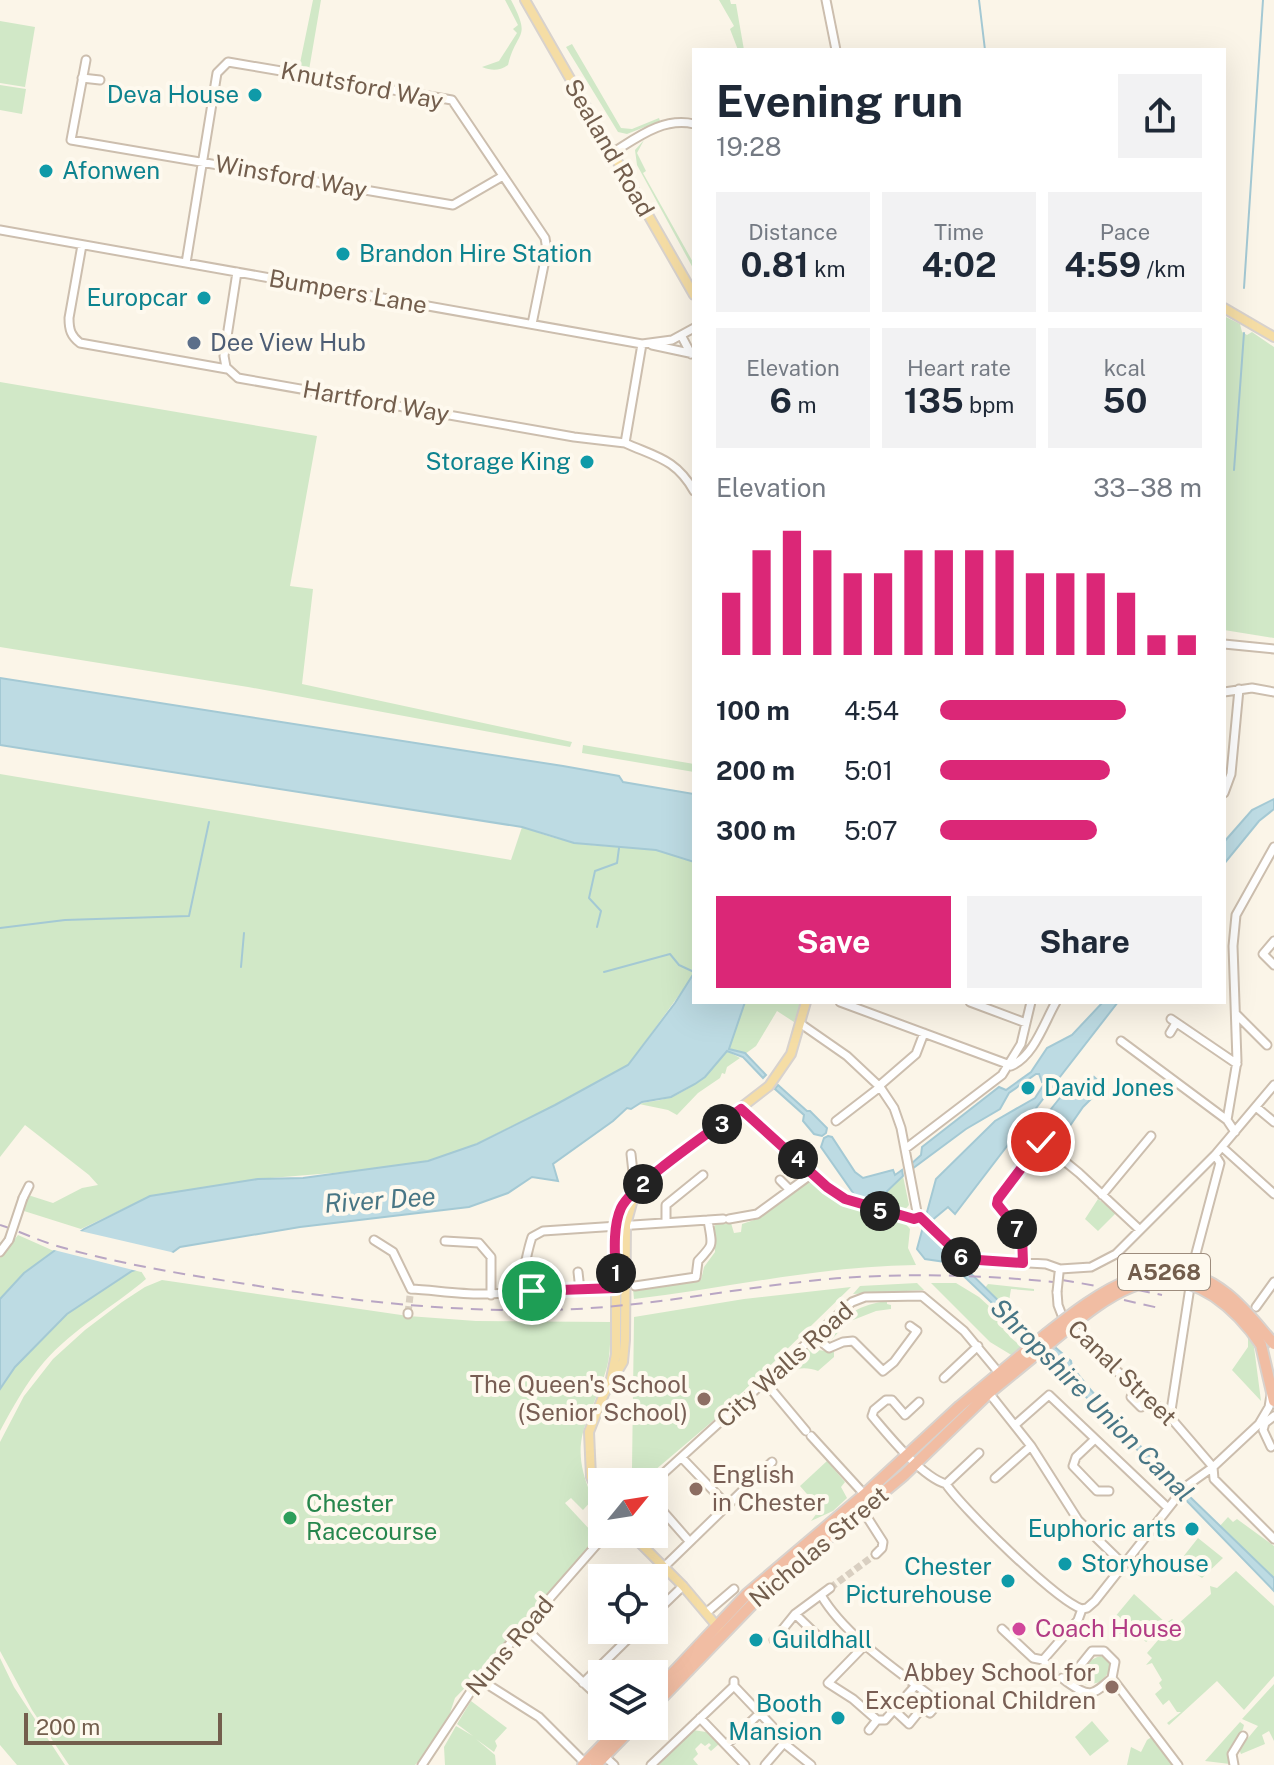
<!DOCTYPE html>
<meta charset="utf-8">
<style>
:root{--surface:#fff;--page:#f2f2f3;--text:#1f2937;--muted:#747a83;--accent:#db2777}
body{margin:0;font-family:"Public Sans",sans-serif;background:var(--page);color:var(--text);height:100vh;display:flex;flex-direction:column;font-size:30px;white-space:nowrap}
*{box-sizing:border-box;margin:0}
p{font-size:26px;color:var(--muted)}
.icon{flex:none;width:44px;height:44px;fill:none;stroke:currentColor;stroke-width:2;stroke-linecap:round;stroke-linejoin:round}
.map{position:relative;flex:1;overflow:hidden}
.sheet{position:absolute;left:692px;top:48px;width:534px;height:956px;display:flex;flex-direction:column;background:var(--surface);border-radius:0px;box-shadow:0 8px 32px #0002}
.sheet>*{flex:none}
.needle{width:52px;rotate:60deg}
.controls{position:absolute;left:588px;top:1468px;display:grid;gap:16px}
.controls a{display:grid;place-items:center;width:80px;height:80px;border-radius:0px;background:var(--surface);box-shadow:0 8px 32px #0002;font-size:40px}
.scale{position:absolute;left:24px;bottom:20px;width:198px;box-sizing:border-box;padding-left:8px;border:4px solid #735e4d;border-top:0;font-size:22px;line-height:28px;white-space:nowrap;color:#735e4d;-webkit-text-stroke:6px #fef9ee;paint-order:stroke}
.pin{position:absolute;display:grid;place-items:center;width:68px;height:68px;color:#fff;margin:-34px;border:4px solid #fff;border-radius:50%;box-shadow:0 2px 8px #0007}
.km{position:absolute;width:40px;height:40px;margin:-20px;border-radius:50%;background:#222;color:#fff;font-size:22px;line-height:40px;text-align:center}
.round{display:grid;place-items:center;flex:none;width:84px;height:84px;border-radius:0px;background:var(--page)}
.overview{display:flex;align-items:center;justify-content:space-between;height:136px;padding:0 24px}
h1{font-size:44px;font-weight:700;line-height:60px}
.stats{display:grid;grid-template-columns:repeat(3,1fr);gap:12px;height:136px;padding:8px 24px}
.stats div{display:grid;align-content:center;border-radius:0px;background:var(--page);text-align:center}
.stats b{font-size:34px;font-weight:700}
.stats small{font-size:22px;font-weight:400}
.stats p{font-size:22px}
.chart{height:224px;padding:16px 24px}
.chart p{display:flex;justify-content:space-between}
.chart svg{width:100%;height:144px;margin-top:8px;stroke:var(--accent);stroke-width:6}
.action{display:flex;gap:16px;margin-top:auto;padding:16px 24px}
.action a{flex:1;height:92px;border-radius:0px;background:var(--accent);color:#fff;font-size:32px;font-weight:700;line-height:92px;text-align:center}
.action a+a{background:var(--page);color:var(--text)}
ul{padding:0 24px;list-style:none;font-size:26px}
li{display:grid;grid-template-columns:128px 96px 1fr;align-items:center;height:60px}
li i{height:20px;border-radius:10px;background:var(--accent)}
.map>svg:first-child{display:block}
.green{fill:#d1e8c7}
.water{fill:#bddbe3;stroke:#a4c9d4;stroke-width:2}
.pier{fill:#fbf5e8}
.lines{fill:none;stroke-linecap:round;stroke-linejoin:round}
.stream{stroke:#a4c9d4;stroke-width:2}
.minor-tunnel{stroke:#d9cfc1;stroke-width:7;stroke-dasharray:7 3.5;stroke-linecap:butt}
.minor-casing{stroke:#ccbeae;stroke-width:11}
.major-casing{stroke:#d8d2cd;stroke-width:12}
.highway-casing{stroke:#d8d2cd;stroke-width:14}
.minor{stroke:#fff;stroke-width:7}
.major{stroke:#f5dda5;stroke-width:8}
.highway{stroke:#f1bda3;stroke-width:10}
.rail{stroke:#b9a6c4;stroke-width:2;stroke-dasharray:12 8;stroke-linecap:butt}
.minor-bridge-casing{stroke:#ccbeae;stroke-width:11;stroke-linecap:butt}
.highway-bridge-casing{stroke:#d8d2cd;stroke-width:14;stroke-linecap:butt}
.minor-bridge{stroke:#fff;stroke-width:7}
.highway-bridge{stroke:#f1bda3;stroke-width:10}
.route-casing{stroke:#fff;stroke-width:16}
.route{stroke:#db2777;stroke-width:10}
.culture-dot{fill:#0f9aa8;stroke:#fef9ee;stroke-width:3}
.service-dot{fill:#5c6f8a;stroke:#fef9ee;stroke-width:3}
.education-dot{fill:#8d6e63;stroke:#fef9ee;stroke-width:3}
.leisure-dot{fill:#2e9e5b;stroke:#fef9ee;stroke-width:3}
.hotel-dot{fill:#d1479c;stroke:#fef9ee;stroke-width:3}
.labels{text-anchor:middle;stroke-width:8;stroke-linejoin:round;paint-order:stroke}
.shield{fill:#fef9ee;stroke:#9d8c7d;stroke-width:2}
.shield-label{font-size:22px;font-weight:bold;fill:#735e4d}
.street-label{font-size:24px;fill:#735e4d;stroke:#fef9ee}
.culture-label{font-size:24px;fill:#0d838f;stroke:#fef9ee;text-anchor:end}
.service-label{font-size:24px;fill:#4e5e75;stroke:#fef9ee;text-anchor:start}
.education-label{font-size:24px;fill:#785e54;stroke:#fef9ee;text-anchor:end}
.leisure-label{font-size:24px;fill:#27864d;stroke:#fef9ee;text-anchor:start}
.hotel-label{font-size:24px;fill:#b23c85;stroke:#fef9ee;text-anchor:start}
.water-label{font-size:26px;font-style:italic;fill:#487685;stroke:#fef9ee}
</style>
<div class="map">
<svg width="1274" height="1765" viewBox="0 0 1274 1765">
<rect width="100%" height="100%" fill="#fbf5e8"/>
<path class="green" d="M313 0H321L309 70 299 68Z
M505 0H511C532 40 517 29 508 65 499 71 492 71 482 67L499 61 517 33 513 29 518 25Z
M719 0H730L731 4H736L744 50H738L730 29 734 26Z
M0 21 35 27 25 87 0 83Z
M572 44 621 128 632 129 659 118 660 121 627 134 618 132 566 47Z
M0 85 26 89 22 114 0 110Z
M644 140 637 153 646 171 643 173 694 264V270L637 165 635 150Z
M1224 316 1240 324 1242 332 1247 335 1252 332 1274 347V638L1224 630Z
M0 382 317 436 290 586 313 589 302 684 572 742 570 747 248 687 0 647Z
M583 745 694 764V772L582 753Z
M0 774 511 860 522 827C540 833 558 840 577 843 614 850 661 843 694 862L693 976 628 1065 555 1105 459 1152 428 1161 345 1172 258 1179 150 1196 81 1229 24 1211 28 1195 53 1203 82 1188 98 1185 89 1175 25 1125 0 1157Z
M745 1002H802L794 1022 777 1011 756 1046 745 1054 728 1049Z
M727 1051 740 1058 727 1067 725 1074 722 1073 720 1078 698 1093 677 1115 668 1110 639 1104C649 1101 661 1101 671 1097 695 1088 711 1070 727 1051Z
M903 1176 909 1205 903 1212 854 1198C882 1199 883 1193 903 1176Z
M813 1178 836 1199 904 1222 910 1229 908 1248 916 1265C820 1266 729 1288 634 1299L633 1289 701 1280 704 1267 715 1252 714 1227 716 1224 731 1223 734 1233 741 1232 742 1224 760 1218Z
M1098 1199 1116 1213 1098 1231 1085 1219Z
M18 1235 54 1251 24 1273 0 1299V1258Z
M132 1271H141L146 1279C113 1307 73 1329 44 1362 26 1383 13 1407 0 1431V1389L15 1367 67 1314Z
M162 1280 408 1316 476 1321 610 1322C610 1337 611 1352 607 1367 591 1422 565 1438 593 1499L583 1510 571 1498 565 1503 592 1532 602 1527V1532L490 1662 455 1698 447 1722 427 1753 415 1765H69L32 1710 0 1651V1442L24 1396 53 1359 85 1330 122 1302 145 1287Z
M917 1283 924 1290 853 1294 860 1286Z
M931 1283H956L979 1297 1002 1318 1010 1337 1023 1348 1013 1356 990 1342Z
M988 1284 1034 1289V1291L1011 1289 1009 1301 1017 1309 1013 1317 985 1288Z
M851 1287 714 1420 641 1482H623L632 1468 634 1317 744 1299Z
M887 1301V1304L891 1305V1309L876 1311 848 1322 832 1339 826 1338 825 1335C842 1315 862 1304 887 1301Z
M1248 1336 1254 1347 1261 1401 1232 1370 1248 1347Z
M810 1343 818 1350 834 1352V1357L818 1371C804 1365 789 1369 777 1378L774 1375Z
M827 1461 845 1482 841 1487 847 1498 833 1511 811 1521 820 1509 800 1486Z
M1228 1517 1233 1522 1237 1519 1274 1546V1578L1219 1527Z
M1198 1538 1223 1558 1202 1578 1179 1562Z
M1236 1571 1274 1606V1676L1244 1710 1217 1681 1169 1725 1167 1723 1181 1712H1177L1169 1700 1163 1705 1155 1694 1162 1688 1159 1683 1162 1680 1152 1663 1146 1665 1152 1658 1147 1653 1159 1639 1155 1635 1146 1642 1144 1640 1146 1638 1136 1628 1141 1622 1138 1620 1120 1634 1116 1631 1124 1621 1118 1616 1113 1622 1114 1618 1134 1594 1166 1623 1172 1619 1178 1624 1211 1594 1210 1586 1217 1588Z
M1101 1656 1109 1660V1672L1101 1682 1086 1685 1081 1678C1082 1667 1089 1659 1101 1656Z
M0 1658 14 1687 65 1765H17L0 1745Z
M1274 1684V1741L1269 1731 1262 1735 1265 1744 1241 1754 1239 1749 1258 1726 1242 1719Z
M471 1701 507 1728 495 1741 497 1746 494 1752 476 1739 495 1755 496 1765H445L444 1747 456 1726 473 1736 457 1724Z
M1092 1721 1109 1741 1090 1756 1075 1737Z
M1240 1722 1244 1725 1243 1729 1229 1753 1230 1764 1205 1761Z
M693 1730 706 1732 719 1744 711 1751 708 1748 711 1745 709 1743 705 1746 701 1743 695 1749 698 1754 693 1759 698 1765H659Z
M1153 1736 1175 1765H1127L1131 1747 1141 1752 1147 1740Z"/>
<path class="water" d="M0 678 563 766 619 776 623 782 694 794V862L656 850 574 843 522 827 0 745Z
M1274 799V809L1259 821 1224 864V842L1252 810Z
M694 973V1002H745L729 1049 745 1053 766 1075 763 1078 743 1057 727 1051 705 1077 695 1084 671 1097 642 1102 631 1109 627 1108 613 1121 553 1164 558 1181 532 1177 508 1193 469 1207 300 1227 180 1247 158 1263 132 1271 67 1314 15 1367 0 1389V1299L24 1273 84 1229 150 1196 258 1179 303 1178 428 1161 477 1144 555 1105 628 1065 675 1003Z
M1103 1002H1118L1056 1082 1075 1096 1094 1077 1104 1086 1083 1107 1067 1130 1047 1114 1063 1094 1053 1086 955 1214 948 1207 930 1222 931 1234 1035 1337 1055 1347 1071 1361 1072 1367 1089 1388 1158 1466 1274 1578V1591L1029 1338 953 1266 945 1262 925 1259 917 1249 936 1179 995 1121 1035 1098 1046 1081 1042 1082 1039 1074H1036L1009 1093 1000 1109 966 1129 912 1169 911 1164 921 1155 922 1147 999 1087 1006 1090 1031 1072 1047 1048 1072 1035Z
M778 1085 807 1111H810L827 1128 826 1133 822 1136 814 1134 803 1121 804 1115 775 1089Z
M828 1136 832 1137 855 1172 863 1178 893 1170 895 1175 902 1170 903 1176 880 1198 856 1197 821 1147 824 1138Z"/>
<path class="pier" d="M76 1230 171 1252 176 1254 160 1266 141 1272 50 1249Z"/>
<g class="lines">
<path class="stream" d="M979 0 985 50
M1244 288 1263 0
M1234 470 1244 333
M597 927 601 911 589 898 595 871 617 863 619 848
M0 928 65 920 189 916 209 822
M241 967 244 933
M604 972 670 954 679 965 694 972"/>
<path class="minor-tunnel" d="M408 1313 410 1296
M830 1588 876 1554"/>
<defs>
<path id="minor" d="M826 0 836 50
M86 60 71 140 453 205 503 176
M82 78 100 80
M612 153C638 137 663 117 694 124
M0 230 642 344 672 340 694 328
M82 245 69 318C69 330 71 336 80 343L227 369
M186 263 217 73 228 62 452 100 545 238 547 250 532 324
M237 272 224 356 226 367 238 378 574 437 625 443
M681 335 691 354
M642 344 625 443C656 457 676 459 694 491
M652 345 694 354
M1224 644 1274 649
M1224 692 1252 688 1274 692
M1224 793 1231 774 1239 689
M1274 941 1263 954 1274 965
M840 1002 1010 1065
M970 1002 1026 1023
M1237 1015 1267 1045
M1171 1019 1237 1064
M801 1024 847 1056 880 1087 894 1108 901 1128 917 1212 923 1221 960 1256 964 1259 1046 1264 1060 1269 1091 1267 1116 1254 1215 1155 1274 1085
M1170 1033 1176 1023
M1121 1041 1227 1120
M1011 1066C1034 1056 1044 1023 1056 1002
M879 1086 916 1054 924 1033
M1256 1107 1274 1122
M741 1109 827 1187 845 1199 911 1219 920 1217
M836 1121 880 1087
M1235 1132 1227 1120 1237 1061 1233 946 1236 915 1274 847
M1222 1147 1274 1194
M905 1149 1002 1075 1021 1044 1031 1002
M631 1154 635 1191
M780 1180 789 1189
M1102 1195 1151 1136
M23 1198 29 1186
M729 1219 757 1214 813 1173
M666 1222V1205L703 1175
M374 1240 393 1252 411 1289
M445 1241 479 1243 491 1257V1295
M0 1252 9 1240
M1023 1263 1022 1235 997 1204 998 1199 1041 1142 1079 1173 1140 1230
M578 1272 580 1290
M635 1286 696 1277 698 1261C715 1243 712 1246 708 1220
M411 1289C440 1290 492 1300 518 1289 525 1272 526 1254 532 1237L543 1231 723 1219
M532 1291 622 1287
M1057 1292 1058 1305 1063 1318 1110 1365 1170 1417 1213 1467
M1256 1307 1274 1282
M408 1314V1313
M815 1337 829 1348 843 1342 853 1341 883 1371 894 1362 917 1331 910 1326
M944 1378 978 1346
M765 1382 806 1431
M1138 1390 1131 1397 1141 1407
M989 1393 1031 1446 1078 1520 1124 1565
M919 1402 905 1415 892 1400H886L874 1410 872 1416C889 1436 922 1477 946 1484 963 1509 1057 1601 1082 1609
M1170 1417 1194 1261 1220 1163 1215 1155
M1015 1425 1049 1395 1167 1507
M811 1436 864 1494
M1095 1439 1076 1457 1073 1466 1097 1491H1109
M1271 1447 1263 1430 1265 1423 1274 1416
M682 1458 727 1505
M1213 1467 1214 1479 1274 1539
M995 1478 1031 1446
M654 1482 852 1302 865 1297 922 1296 964 1331 999 1373
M946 1484 979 1453
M654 1501 689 1541
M860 1506 883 1542 882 1548 876 1554
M664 1567 772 1462
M821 1595C845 1636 898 1671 936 1700L937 1705 930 1713 922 1708 909 1724 894 1710
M706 1613 734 1589
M654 1614 683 1586
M795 1614 826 1644
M526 1629 602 1700
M1002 1629 1033 1658 1043 1660
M774 1640 795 1614 830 1588
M866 1644 828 1683 853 1699 877 1720
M1043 1660 1078 1620 1082 1609 1087 1608 1095 1601 1185 1487 1213 1467 1259 1424 1269 1407 1271 1395
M1043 1660 1053 1672
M1062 1678 1067 1682 1092 1651H1104L1115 1662 1112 1678C1092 1696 1090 1698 1067 1682
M1112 1678 1178 1765
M479 1679 539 1717 585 1763
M583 1683 637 1630
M734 1686 772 1726 780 1740 811 1765
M700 1718 745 1765
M869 1730 877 1720H885L916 1685
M726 1745 760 1713
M602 1754 614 1765
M422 1765 479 1679 606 1534
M651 1765 734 1686V1681
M765 1765 784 1743
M1234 1765 1232 1754 1243 1736"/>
<path id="major" d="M525 0 694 295
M1224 308 1274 337
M610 1384 616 1354V1246L619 1217 625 1201 647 1180 769 1086 791 1054 806 1002
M602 1501 591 1477 589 1432 604 1394 623 1362 625 1340 626 1225 635 1192
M631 1534 683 1586 721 1631"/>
<path id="highway" d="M1261 1345 1274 1401
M654 1693 747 1594 866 1493 960 1406 1045 1335
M654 1706 767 1589 904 1475 989 1393 1050 1343
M583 1765 621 1726
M596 1765 634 1726"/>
</defs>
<use href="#minor" class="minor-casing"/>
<use href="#major" class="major-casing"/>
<use href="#highway" class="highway-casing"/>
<use href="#minor" class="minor"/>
<use href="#major" class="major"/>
<use href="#highway" class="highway"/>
<path class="rail" d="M0 1225C19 1231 37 1240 57 1246 119 1264 182 1274 246 1284 355 1302 466 1314 577 1309 666 1304 753 1285 841 1278 911 1273 983 1275 1053 1282
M1062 1280 1097 1286
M1138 1290 1162 1295
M1124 1300 1159 1308"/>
<defs>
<path id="minor-bridge" d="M9 1240 23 1198
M1057 1292 1059 1273"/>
<path id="highway-bridge" d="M1045 1335C1098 1293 1163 1242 1227 1294 1245 1308 1259 1327 1274 1344
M1050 1343C1099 1303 1150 1254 1214 1296 1233 1309 1248 1325 1261 1345"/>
</defs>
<use href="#minor-bridge" class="minor-bridge-casing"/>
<use href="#highway-bridge" class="highway-bridge-casing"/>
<use href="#minor-bridge" class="minor-bridge"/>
<use href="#highway-bridge" class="highway-bridge"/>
</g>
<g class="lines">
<defs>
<path id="route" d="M532 1291 616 1288C616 1264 611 1230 621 1208 632 1184 716 1128 741 1109L827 1187 845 1199 914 1219 920 1217 964 1259 1023 1263 1022 1235 997 1204 998 1199 1041 1142"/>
</defs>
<use href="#route" class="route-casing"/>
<use href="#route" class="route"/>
</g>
<g class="culture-dot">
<circle cx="255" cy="95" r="8"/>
<circle cx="46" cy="171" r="8"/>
<circle cx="343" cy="254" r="8"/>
<circle cx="204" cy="298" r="8"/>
<circle cx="587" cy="462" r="8"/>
<circle cx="1028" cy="1088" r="8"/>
<circle cx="1192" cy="1529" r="8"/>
<circle cx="1065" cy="1564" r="8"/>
<circle cx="1008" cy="1581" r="8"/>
<circle cx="756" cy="1640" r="8"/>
<circle cx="838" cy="1718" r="8"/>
</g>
<circle class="service-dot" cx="194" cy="343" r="8"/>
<g class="education-dot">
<circle cx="704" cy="1399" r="8"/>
<circle cx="696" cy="1489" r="8"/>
<circle cx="1112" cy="1687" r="8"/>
</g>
<circle class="leisure-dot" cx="290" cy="1518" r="8"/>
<circle class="hotel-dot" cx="1019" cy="1629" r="8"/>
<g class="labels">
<rect class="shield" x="1118" y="1254" width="92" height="36" rx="6"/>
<g class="shield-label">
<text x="1164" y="1280">A5268</text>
</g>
<g class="street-label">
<text transform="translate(362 86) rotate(11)" y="8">Knutsford Way</text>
<text transform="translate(609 148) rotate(60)" y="8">Sealand Road</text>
<text transform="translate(291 177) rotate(10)" y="8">Winsford Way</text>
<text transform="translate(348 292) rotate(10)" y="8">Bumpers Lane</text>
<text transform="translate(376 402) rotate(10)" y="8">Hartford Way</text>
<text transform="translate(785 1365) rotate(-42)" y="8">City Walls Road</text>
<text transform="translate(1122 1373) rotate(44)" y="8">Canal Street</text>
<text transform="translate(819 1547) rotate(-40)" y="8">Nicholas Street</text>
<text transform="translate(510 1646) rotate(-50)" y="8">Nuns Road</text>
</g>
<g class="culture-label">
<text x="239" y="103">Deva House</text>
<text x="62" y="179" text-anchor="start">Afonwen</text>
<text x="359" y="262" text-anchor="start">Brandon Hire Station</text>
<text x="188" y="306">Europcar</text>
<text x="571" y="470">Storage King</text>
<text x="1044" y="1096" text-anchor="start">David Jones</text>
<text x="1176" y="1537">Euphoric arts</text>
<text x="1081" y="1572" text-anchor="start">Storyhouse</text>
<text x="992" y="1575">Chester<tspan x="992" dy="28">Picturehouse</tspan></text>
<text x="772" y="1648" text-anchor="start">Guildhall</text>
<text x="822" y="1712">Booth<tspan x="822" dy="28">Mansion</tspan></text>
</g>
<g class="service-label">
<text x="210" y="351">Dee View Hub</text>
</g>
<g class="education-label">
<text x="688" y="1393">The Queen's School<tspan x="688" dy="28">(Senior School)</tspan></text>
<text x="712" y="1483" text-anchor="start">English<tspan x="712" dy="28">in Chester</tspan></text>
<text x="1096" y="1681">Abbey School for<tspan x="1096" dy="28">Exceptional Children</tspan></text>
</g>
<g class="leisure-label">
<text x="306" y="1512">Chester<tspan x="306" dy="28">Racecourse</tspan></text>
</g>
<g class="hotel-label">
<text x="1035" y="1637">Coach House</text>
</g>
<g class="water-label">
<text transform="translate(380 1200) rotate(-4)" y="9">River Dee</text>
<text transform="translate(1092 1400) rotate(45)" y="9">Shropshire Union Canal</text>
</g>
</g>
</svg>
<div class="controls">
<a><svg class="needle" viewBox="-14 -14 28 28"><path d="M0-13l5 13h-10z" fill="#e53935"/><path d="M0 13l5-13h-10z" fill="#747a83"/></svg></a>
<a><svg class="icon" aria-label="locate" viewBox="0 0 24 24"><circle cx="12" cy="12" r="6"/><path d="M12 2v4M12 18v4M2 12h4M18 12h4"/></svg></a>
<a><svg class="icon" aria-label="layers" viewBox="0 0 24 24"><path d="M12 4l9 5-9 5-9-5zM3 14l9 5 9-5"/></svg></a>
</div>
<div class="scale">200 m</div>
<div class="pin" style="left:532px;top:1291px;background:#1e9e55"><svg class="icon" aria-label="arrive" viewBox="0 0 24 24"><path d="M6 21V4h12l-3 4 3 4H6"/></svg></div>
<div class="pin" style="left:1041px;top:1142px;background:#d93025"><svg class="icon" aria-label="check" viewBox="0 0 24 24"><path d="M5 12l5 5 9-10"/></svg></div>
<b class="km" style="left:616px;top:1273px">1</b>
<b class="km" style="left:643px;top:1184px">2</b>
<b class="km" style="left:722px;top:1124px">3</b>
<b class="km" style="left:798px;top:1159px">4</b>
<b class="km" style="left:880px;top:1211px">5</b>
<b class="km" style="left:961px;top:1257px">6</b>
<b class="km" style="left:1017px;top:1229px">7</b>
<section class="sheet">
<div class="overview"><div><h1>Evening run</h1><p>19:28</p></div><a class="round"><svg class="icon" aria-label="share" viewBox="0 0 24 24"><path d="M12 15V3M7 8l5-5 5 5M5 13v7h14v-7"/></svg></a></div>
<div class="stats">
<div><p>Distance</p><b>0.81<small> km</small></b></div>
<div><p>Time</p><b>4:02</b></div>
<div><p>Pace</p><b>4:59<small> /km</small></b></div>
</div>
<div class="stats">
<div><p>Elevation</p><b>6<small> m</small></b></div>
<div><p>Heart rate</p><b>135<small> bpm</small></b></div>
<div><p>kcal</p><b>50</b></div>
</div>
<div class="chart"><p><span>Elevation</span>33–38 m</p>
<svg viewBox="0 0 160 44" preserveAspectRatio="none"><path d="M5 44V25M15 44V12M25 44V6M35 44V12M45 44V19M55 44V19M65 44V12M75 44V12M85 44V12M95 44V12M105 44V19M115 44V19M125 44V19M135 44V25M145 44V38M155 44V38"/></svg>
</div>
<ul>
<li><b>100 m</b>4:54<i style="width:71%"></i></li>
<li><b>200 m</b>5:01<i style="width:65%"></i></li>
<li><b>300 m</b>5:07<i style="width:60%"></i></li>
</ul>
<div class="action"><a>Save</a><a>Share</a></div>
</section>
</div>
